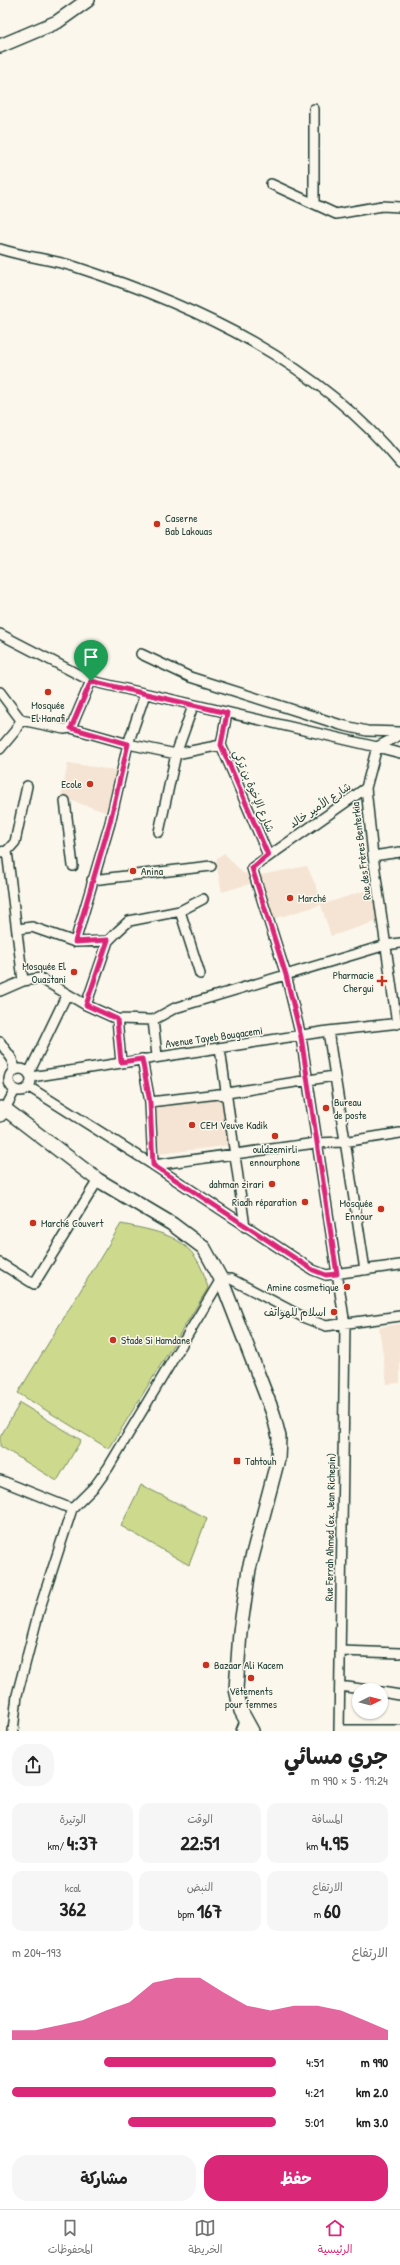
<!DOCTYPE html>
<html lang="ar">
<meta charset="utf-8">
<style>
:root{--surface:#fff;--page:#f6f6f6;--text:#222;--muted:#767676;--line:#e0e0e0;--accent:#db2777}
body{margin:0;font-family:"Patrick Hand","Playpen Sans Arabic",sans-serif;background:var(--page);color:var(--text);direction:rtl;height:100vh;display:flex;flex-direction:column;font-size:15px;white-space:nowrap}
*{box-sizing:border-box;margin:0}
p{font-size:13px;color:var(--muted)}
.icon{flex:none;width:22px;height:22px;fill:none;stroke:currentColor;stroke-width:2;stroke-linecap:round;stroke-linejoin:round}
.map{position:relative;height:1731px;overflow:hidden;direction:ltr}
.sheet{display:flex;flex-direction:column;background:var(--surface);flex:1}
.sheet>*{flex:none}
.needle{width:26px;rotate:84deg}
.fabs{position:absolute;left:352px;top:1683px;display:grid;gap:8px}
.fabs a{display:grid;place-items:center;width:36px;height:36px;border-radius:50%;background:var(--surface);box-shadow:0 1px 3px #0004;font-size:20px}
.pin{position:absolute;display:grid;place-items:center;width:34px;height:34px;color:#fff;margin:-41px -17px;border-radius:50% 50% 50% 0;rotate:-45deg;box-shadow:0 0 4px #0007}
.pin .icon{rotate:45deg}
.round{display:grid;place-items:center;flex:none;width:42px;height:42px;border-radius:16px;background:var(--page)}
.overview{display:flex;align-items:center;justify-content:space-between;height:68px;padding:0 12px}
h1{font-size:22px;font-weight:700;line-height:30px}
.metrics{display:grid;grid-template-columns:repeat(3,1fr);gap:6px;height:68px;padding:4px 12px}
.metrics div{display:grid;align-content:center;border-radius:10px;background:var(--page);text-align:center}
.metrics b{font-size:20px;font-weight:700}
.metrics small{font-size:11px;font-weight:400}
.metrics p{font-size:11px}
.chart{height:112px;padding:8px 12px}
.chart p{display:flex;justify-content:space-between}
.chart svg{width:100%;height:72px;margin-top:4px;fill:var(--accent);opacity:.7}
.primary-button{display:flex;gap:8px;margin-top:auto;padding:8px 12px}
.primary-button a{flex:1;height:46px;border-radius:16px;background:var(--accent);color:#fff;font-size:16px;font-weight:700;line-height:46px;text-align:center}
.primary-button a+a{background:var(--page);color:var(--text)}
ul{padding:0 12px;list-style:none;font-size:13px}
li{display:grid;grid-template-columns:64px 48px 1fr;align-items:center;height:30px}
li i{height:10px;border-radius:5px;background:var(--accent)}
.tab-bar{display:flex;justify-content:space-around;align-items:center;height:56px;border-top:1px solid var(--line);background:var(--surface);font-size:11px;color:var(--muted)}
.tab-bar a{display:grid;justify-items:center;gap:2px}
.tab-bar .on{color:var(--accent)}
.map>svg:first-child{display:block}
.built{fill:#f5e4d3}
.green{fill:#cdda8d;stroke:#768c60}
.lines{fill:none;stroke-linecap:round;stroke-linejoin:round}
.minor-casing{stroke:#1f3d34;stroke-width:12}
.secondary-casing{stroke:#1f3d34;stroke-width:16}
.minor{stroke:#fbf7ec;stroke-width:9}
.secondary{stroke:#fbf7ec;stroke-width:13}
.route-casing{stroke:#fff;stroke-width:8}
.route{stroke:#db2777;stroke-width:5}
.poi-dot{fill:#c8321e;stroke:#fbf7ec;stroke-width:1.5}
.labels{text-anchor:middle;stroke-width:3;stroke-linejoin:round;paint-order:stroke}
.poi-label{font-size:11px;fill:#1f3d34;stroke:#fbf7ec;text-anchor:start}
.street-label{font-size:11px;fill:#1f3d34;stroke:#fbf7ec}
</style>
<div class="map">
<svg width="400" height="1731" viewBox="0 0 400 1731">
<rect width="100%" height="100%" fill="#fbf7ec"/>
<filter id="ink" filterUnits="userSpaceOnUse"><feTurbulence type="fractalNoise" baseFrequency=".025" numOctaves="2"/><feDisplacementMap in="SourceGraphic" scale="8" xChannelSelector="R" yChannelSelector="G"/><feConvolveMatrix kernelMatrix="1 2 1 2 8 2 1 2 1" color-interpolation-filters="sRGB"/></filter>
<g filter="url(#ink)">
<path class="built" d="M68 763 120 771 108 813 61 797Z
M224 853 243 873 255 876 307 866 324 904 373 888 381 920 331 936 321 905 266 921 253 883 222 892 216 863 217 858Z
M225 1096 231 1145 159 1154 153 1105Z
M400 1324V1583V1383L387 1384 379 1327Z"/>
<path class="green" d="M121 1224C166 1233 196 1237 208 1288L109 1449 18 1393Z
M20 1403 81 1440 57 1481 0 1446V1437Z
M141 1485 207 1518 189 1565 121 1526Z"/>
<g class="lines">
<defs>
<path id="minor" d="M271 184 336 214 382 206 400 207
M314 202V109
M0 249C25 257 51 259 76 267 199 307 317 362 400 463
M0 634 91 681 377 747 400 735
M141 654 190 677 341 725 367 731 400 732
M0 692 21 720 15 731 0 749
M227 713 221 745 268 855
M21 720 64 729 71 728 128 744 176 754 221 745
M71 728 91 681
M65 801 73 866
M159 832 176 754 193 706
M7 851 15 842 27 786
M0 852 7 851 23 981
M373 856 400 852
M92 880 211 866
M180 911 200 974
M18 929 32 927 75 942 108 941
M75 942 110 823 128 744 145 694
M0 991 23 981 40 978 86 1005 117 1019 153 1020
M86 1005 108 941 118 931 129 921 180 911 203 899
M117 1019 121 1062
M397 1024 373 856 366 788 377 747 400 753
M328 1031 365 1270
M0 1042 12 1059 14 1071
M220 1048 245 1227
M157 1056 153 1020 175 1008 386 945 400 943
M142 1059 150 1102 153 1165 316 1143 343 1142 400 1133
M9 1080a11 11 0 1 1 22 0a11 11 0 1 1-22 0Z
M29 1073 67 994
M31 1077 328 1031 400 1023
M29 1087 153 1165 313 1270 326 1275 400 1265
M150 1102 227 1093 334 1076
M1 1106 5 1109 15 1090
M0 1263 34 1284 98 1180
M0 1480 72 1509
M340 1651 400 1653
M340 1686 368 1690
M381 1692 400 1695
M339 1730H400
M13 1731 17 1695 39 1611 72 1509 95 1486 108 1468 221 1279H231L305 1318 326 1326 400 1316
M241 1731 245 1721
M339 1731 345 1325 301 1037 286 975 252 868 366 788"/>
<path id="secondary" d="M0 46 57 22 88 0
M0 1115 5 1109 98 1180 172 1224 204 1248 221 1279 273 1413 279 1437 278 1459 249 1569 240 1632 236 1689 241 1711 252 1731"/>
</defs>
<use href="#minor" class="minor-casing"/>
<use href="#secondary" class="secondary-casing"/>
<use href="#minor" class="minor"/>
<use href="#secondary" class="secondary"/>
</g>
</g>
<g class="lines" filter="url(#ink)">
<defs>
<path id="route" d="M91 681 227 713 221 745 268 855 252 868 286 975 301 1037 337 1274 326 1275 313 1270 153 1165 150 1102 142 1059 121 1062 117 1019 86 1005 108 940 75 942 110 822 128 744 71 728Z"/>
</defs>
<use href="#route" class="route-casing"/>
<use href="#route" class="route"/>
</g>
<g class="poi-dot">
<circle cx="157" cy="524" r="4"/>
<circle cx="48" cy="692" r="4"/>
<circle cx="90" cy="784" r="4"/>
<circle cx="133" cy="871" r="4"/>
<circle cx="290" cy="898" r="4"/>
<circle cx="74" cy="972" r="4"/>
<path d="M380 975h4v4h4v4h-4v4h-4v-4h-4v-4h4z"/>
<circle cx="326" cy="1108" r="4"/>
<circle cx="192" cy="1125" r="4"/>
<circle cx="275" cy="1136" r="4"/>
<circle cx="272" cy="1184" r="4"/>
<circle cx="305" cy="1202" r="4"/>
<circle cx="381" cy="1209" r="4"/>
<circle cx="33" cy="1223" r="4"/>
<circle cx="347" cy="1287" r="4"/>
<circle cx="334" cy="1312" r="4"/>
<circle cx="113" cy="1340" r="4"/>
<rect x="233" y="1457" width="8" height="8" rx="2"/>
<circle cx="206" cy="1665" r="4"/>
<circle cx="251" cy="1678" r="4"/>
</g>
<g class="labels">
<g class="poi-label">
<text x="165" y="522">Caserne<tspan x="165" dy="13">Bab Lakouas</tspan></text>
<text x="48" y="709" text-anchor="middle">Mosquée<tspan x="48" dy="13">El Hanafi</tspan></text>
<text x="82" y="788" text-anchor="end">Ecole</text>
<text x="141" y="875">Anina</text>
<text x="298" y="902">Marché</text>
<text x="66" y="970" text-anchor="end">Mosquée El<tspan x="66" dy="13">Ouastani</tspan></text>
<text x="374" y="979" text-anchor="end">Pharmacie<tspan x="374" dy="13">Chergui</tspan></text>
<text x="334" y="1106">Bureau<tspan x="334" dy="13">de poste</tspan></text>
<text x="200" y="1129">CEM Veuve Kadik</text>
<text x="275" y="1153" text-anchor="middle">ouldzemirli<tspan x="275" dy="13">ennourphone</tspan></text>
<text x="264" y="1188" text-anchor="end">dahman zirari</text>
<text x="297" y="1206" text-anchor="end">Riadh réparation</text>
<text x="373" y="1207" text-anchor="end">Mosquée<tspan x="373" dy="13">Ennour</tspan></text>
<text x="41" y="1227">Marché Couvert</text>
<text x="339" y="1291" text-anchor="end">Amine cosmetique</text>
<text x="326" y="1316" text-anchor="end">اسلام للهواتف</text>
<text x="121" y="1344">Stade Si Hamdane</text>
<text x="245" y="1465">Tahtouh</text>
<text x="214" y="1669">Bazaar Ali Kacem</text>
<text x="251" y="1695" text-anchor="middle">Vêtements<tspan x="251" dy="13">pour femmes</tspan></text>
</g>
<g class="street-label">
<text transform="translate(254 791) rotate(67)" y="4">شارع الإخوة بن تركي</text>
<text transform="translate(320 805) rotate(-34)" y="4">شارع الأمير خالد</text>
<text transform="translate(361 851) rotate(-97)" y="4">Rue des Frères Benterkia</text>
<text transform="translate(214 1037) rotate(-8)" y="4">Avenue Tayeb Bougacemi</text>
<text transform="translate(330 1527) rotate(-89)" y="4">Rue Ferrah Ahmed (ex. Jean Richepin)</text>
</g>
</g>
</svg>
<div class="fabs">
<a><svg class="needle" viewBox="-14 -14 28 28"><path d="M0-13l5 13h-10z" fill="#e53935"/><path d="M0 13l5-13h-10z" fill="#767676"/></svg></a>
</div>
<div class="pin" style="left:91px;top:681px;background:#1e9e55"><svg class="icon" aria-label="arrive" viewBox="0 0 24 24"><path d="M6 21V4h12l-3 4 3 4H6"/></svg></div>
</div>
<section class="sheet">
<div class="overview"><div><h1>جري مسائي</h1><p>19:24 · 5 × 990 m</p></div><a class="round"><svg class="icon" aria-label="share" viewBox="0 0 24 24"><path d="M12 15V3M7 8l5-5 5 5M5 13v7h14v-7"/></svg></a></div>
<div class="metrics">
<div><p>المسافة</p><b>4.95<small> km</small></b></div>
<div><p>الوقت</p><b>22:51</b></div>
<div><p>الوتيرة</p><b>4:37<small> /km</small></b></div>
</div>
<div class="metrics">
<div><p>الارتفاع</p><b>60<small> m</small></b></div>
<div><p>النبض</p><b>167<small> bpm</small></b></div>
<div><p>kcal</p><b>362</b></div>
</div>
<div class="chart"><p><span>الارتفاع</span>193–204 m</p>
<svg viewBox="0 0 160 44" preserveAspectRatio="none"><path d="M0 44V38L10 38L20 35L30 32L40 26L50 21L60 9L70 6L80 6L90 15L100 23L110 26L120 23L130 23L140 26L150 32L160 38V44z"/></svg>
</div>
<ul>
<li><b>990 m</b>4:51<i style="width:65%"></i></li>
<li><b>2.0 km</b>4:21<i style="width:100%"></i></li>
<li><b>3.0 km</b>5:01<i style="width:56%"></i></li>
</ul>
<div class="primary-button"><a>حفظ</a><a>مشاركة</a></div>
</section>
<nav class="tab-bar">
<a class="on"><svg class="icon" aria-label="home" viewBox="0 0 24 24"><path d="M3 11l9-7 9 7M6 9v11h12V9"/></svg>الرئيسية</a>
<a><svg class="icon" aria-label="map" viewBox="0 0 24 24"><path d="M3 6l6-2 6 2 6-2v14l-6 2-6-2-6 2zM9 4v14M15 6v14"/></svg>الخريطة</a>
<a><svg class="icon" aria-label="saved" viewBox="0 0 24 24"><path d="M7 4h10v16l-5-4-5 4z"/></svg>المحفوظات</a>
</nav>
